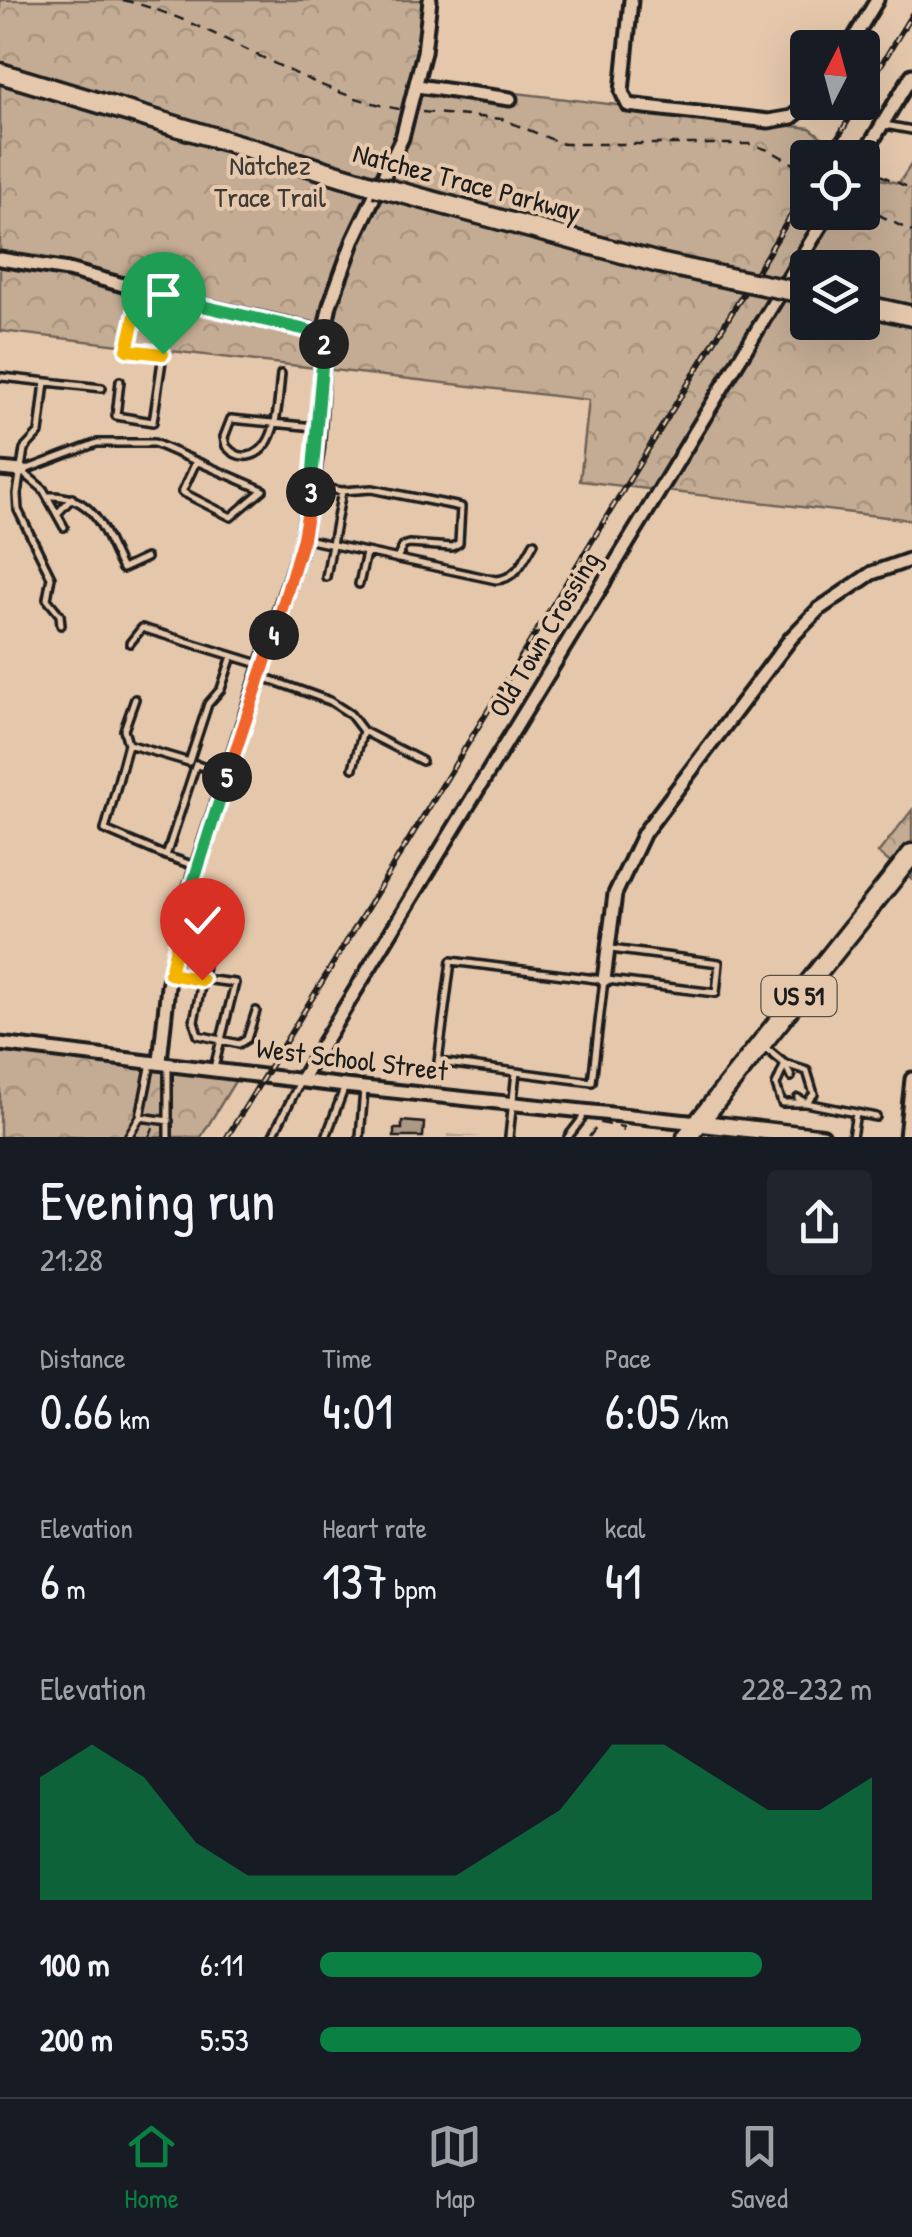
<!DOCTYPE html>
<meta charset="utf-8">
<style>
:root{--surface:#171b24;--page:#20242c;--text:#f1f3f6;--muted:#9ea1a6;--line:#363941;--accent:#0b8043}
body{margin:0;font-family:"Patrick Hand",sans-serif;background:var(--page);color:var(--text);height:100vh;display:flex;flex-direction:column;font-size:38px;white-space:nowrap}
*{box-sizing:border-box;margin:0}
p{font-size:32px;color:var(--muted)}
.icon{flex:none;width:55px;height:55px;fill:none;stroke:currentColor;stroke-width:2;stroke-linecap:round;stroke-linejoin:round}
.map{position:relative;height:1137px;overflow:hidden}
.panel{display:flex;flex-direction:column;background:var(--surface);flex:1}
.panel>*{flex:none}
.needle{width:65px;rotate:6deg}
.buttons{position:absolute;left:790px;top:30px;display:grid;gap:20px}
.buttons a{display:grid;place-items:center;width:90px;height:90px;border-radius:10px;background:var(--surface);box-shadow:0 10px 40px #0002;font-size:50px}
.pin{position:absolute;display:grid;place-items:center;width:85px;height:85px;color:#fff;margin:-102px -42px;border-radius:50% 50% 50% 0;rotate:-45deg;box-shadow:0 0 10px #0007}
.pin .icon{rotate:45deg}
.km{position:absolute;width:50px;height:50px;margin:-25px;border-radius:50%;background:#222;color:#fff;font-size:28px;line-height:50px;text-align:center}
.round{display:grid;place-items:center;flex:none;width:105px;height:105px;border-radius:10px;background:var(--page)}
.summary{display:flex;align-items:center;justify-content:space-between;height:170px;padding:0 40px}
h1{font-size:55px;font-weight:600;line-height:75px}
.stats{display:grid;grid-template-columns:repeat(3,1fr);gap:15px;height:170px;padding:10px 40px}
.stats div{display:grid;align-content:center}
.stats b{font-size:50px;font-weight:600}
.stats small{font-size:28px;font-weight:400}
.stats p{font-size:28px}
.chart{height:280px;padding:20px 40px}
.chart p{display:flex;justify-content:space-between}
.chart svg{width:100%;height:180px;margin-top:10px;fill:var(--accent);opacity:.7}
ul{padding:0 40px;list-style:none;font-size:32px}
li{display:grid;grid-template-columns:160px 120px 1fr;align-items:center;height:75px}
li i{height:25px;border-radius:12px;background:var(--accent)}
.tab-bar{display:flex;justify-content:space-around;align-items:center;height:140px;border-top:2px solid var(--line);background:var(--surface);font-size:28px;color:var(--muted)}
.tab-bar a{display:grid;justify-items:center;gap:5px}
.tab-bar .selected{color:var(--accent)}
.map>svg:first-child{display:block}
.park{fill:url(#park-crowns);stroke:#706458;stroke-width:2.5;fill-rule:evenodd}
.shadow{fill:#0003}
.building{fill:#ad9884;stroke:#1c1c1c;stroke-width:2.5}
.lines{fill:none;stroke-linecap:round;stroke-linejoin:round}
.lane-casing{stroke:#1c1c1c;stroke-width:12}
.street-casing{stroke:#1c1c1c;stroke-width:19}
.secondary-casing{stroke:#1c1c1c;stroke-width:22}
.primary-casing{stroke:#1c1c1c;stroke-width:25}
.path{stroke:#1c1c1c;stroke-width:2.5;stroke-dasharray:10 8;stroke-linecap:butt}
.lane{stroke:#e5c8ac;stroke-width:5}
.street{stroke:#e5c8ac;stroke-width:11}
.secondary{stroke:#e5c8ac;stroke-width:15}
.primary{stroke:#e5c8ac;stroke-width:18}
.rail-casing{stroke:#1c1c1c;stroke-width:6}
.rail{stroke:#e5c8ac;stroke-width:2.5;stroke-dasharray:8;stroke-linecap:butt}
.primary-bridge-casing{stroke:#1c1c1c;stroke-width:25;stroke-linecap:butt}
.primary-bridge{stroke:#e5c8ac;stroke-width:18}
.split-1-casing{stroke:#fff;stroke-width:20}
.split-2-casing{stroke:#fff;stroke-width:20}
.split-3-casing{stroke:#fff;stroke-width:20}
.split-4-casing{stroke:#fff;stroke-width:20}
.split-5-casing{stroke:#fff;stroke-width:20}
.split-6-casing{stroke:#fff;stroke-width:20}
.split-7-casing{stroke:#fff;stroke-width:20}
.split-1{stroke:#f5b400;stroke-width:12}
.split-2{stroke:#22a559;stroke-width:12}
.split-3{stroke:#22a559;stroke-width:12}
.split-4{stroke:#f0652b;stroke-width:12}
.split-5{stroke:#f0652b;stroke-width:12}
.split-6{stroke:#22a559;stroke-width:12}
.split-7{stroke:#f5b400;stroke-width:12}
.labels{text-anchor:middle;stroke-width:8;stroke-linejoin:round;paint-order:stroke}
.shield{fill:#e5c8ac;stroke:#585047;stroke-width:2.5}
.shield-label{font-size:25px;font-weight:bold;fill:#1c1c1c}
.park-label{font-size:28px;fill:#3e3934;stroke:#e5c8ac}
.street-label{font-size:28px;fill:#1c1c1c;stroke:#e5c8ac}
</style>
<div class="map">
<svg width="912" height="1137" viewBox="0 0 912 1137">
<defs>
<pattern id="park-crowns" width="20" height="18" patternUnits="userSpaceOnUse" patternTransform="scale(2.5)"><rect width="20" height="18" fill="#c4ac94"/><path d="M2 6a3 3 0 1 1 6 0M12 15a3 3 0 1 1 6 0" fill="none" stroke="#a8937f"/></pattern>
</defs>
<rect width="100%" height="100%" fill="#e5c8ac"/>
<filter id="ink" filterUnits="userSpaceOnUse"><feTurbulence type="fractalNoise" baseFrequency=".01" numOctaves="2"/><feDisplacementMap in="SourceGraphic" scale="20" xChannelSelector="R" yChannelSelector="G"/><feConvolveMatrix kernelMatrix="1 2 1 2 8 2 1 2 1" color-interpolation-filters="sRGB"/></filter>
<g filter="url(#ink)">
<path class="park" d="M0 0H433L424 82 810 128 847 157 808 158V212H862L863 170 871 177 899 183 912 163V520L580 481 589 400 0 331ZM808 268H862V322H808Z
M912 810V880L878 853Z
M0 1051 237 1078 201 1137H0Z"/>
<path class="shadow" d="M448 1134 482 1137H448Z"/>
<path class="building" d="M402 1121 424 1123 423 1137H394V1129H402Z"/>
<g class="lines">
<defs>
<path id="lane" d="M885 125 912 130
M281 374C278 398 279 451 248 456 238 457 232 453 226 446L224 437 231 419 315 427
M2 377 102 388
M120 381 116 416 153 422 163 354 127 350 140 292
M45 382 39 433 24 449 17 494 18 510 51 577 47 599 60 615 61 625
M25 470 97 443H154L263 490 231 517 182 492 196 462
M24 473 43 489 64 527
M312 487 342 491 372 489 461 507 459 543 452 547 409 544 403 546 397 559
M48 496C97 494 103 533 122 569L146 558
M57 514 72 498
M306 539 496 580C517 579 525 558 534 543
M326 577 342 491
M359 584 366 553
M130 643 142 628 259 664
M260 676 330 701 350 714 363 731 422 761
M135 699 124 730 128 744 189 762 208 704 221 689 232 656
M128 744 105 830 166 856
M197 765 224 774
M353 768 363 731
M195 866 166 856 196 764
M209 947 194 1021 198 1035 239 1044 247 1039 256 1011
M172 975 235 983 214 1068
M607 980 716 993 719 963 611 949
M763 1046 785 1064 791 1077
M785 1064 807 1071 814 1094 806 1103H782L776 1085Z
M798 1098 806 1103 856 1113 852 1137
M856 1113 876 1117
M140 1117 169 1121
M128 1137 140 1117 151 1063
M168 1137V1065
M272 1137 300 1082
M326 1137 344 1089
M360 1137 364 1090
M509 1137 516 1072 592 1082 604 980 451 961 438 1062 516 1072
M568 1137 582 1119 583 1111"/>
<path id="street" d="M631 0 622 92 628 105 769 121 792 117 811 102
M848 48 877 0
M417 86 510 99
M862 158 912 75
M0 259 68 270 186 302 324 333
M0 469 22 471
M604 980 615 894 644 833 791 638 819 609 872 573 912 559
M0 1044 345 1086 698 1123
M160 1061 168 986 186 902 303 539 317 448 324 333 330 305 354 239 402 138 424 52 430 0
M301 1080 829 212
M906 1137 912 1079"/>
<path id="secondary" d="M698 1123 822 1137"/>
<path id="primary" d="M0 73 375 186
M402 193 659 263 729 278
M862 305 912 316
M687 1137 912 854"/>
</defs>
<use href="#lane" class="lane-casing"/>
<use href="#street" class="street-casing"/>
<use href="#secondary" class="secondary-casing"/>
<use href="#primary" class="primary-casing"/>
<path class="path" d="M123 0C220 23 300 91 399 109
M422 112 502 119 563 144H751L771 151 808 172
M864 168 912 189
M862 206 912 232
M149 1137 153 1128
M589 1137 600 1123 623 1127 622 1137"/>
<use href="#lane" class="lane"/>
<use href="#street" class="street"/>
<use href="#secondary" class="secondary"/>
<use href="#primary" class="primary"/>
<defs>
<path id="rail" d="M862 96 912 14
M826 158 859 102
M227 1137 808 188"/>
</defs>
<use href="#rail" class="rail-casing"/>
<use href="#rail" class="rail"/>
<defs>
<path id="primary-bridge" d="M375 186 402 193
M729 278 808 294"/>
</defs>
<use href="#primary-bridge" class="primary-bridge-casing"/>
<use href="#primary-bridge" class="primary-bridge"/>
</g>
</g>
<g class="lines" filter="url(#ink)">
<defs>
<path id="split-1" d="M163 354 127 350 141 289 189 303"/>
<path id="split-2" d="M189 303 324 334V344"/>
<path id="split-3" d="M311 492 324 344"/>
<path id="split-4" d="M274 635 303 538 311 492"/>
<path id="split-5" d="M227 777 274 635"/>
<path id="split-6" d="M182 918 227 777"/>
<path id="split-7" d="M182 918 170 974 202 980"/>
</defs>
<use href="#split-1" class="split-1-casing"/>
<use href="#split-2" class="split-2-casing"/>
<use href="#split-3" class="split-3-casing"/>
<use href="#split-4" class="split-4-casing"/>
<use href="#split-5" class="split-5-casing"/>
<use href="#split-6" class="split-6-casing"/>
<use href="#split-7" class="split-7-casing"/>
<use href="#split-1" class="split-1"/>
<use href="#split-2" class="split-2"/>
<use href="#split-3" class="split-3"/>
<use href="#split-4" class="split-4"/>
<use href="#split-5" class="split-5"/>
<use href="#split-6" class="split-6"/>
<use href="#split-7" class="split-7"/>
</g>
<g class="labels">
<rect class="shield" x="761.5" y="976" width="75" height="40" rx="8"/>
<g class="shield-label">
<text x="799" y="1005">US 51</text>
</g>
<g class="park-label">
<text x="270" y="175">Natchez<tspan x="270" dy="32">Trace Trail</tspan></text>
</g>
<g class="street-label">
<text transform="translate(467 182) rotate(15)" y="10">Natchez Trace Parkway</text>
<text transform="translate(544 634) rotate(-59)" y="10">Old Town Crossing</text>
<text transform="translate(352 1059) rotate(7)" y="10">West School Street</text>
</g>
</g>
</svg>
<div class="buttons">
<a><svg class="needle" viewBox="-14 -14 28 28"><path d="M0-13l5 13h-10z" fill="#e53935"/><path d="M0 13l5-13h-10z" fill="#9ea1a6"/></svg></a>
<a><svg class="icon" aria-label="locate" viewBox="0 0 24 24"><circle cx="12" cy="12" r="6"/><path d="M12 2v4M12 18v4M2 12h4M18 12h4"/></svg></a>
<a><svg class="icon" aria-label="layers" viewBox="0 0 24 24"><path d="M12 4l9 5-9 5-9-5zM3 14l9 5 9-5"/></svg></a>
</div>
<div class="pin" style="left:163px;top:354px;background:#1e9e55"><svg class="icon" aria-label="arrive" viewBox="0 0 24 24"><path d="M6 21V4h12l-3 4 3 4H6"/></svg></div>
<div class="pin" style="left:202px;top:980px;background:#d93025"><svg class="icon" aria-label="check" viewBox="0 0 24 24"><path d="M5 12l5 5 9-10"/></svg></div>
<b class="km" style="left:324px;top:344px">2</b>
<b class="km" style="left:311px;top:492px">3</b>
<b class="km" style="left:274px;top:635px">4</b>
<b class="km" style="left:227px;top:777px">5</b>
</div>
<section class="panel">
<div class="summary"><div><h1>Evening run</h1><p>21:28</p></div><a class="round"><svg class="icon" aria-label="share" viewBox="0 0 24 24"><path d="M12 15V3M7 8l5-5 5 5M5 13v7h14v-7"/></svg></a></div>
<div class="stats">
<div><p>Distance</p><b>0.66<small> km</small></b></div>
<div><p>Time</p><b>4:01</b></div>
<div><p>Pace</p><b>6:05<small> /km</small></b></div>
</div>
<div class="stats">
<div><p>Elevation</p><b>6<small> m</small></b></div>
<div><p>Heart rate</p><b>137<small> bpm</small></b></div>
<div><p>kcal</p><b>41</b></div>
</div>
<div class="chart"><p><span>Elevation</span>228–232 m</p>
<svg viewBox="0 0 160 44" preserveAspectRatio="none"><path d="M0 44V14L10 6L20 14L30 30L40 38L50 38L60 38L70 38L80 38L90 30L100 22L110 6L120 6L130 14L140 22L150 22L160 14V44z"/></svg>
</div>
<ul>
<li><b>100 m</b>6:11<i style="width:80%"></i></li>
<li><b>200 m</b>5:53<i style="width:98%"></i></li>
</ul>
</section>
<nav class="tab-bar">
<a class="selected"><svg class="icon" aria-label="home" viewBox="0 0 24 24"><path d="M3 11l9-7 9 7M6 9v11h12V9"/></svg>Home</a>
<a><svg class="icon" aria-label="map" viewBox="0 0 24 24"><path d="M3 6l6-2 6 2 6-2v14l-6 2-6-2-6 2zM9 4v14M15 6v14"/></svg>Map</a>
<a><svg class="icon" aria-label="saved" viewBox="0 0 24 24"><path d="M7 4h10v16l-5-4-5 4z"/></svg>Saved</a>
</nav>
